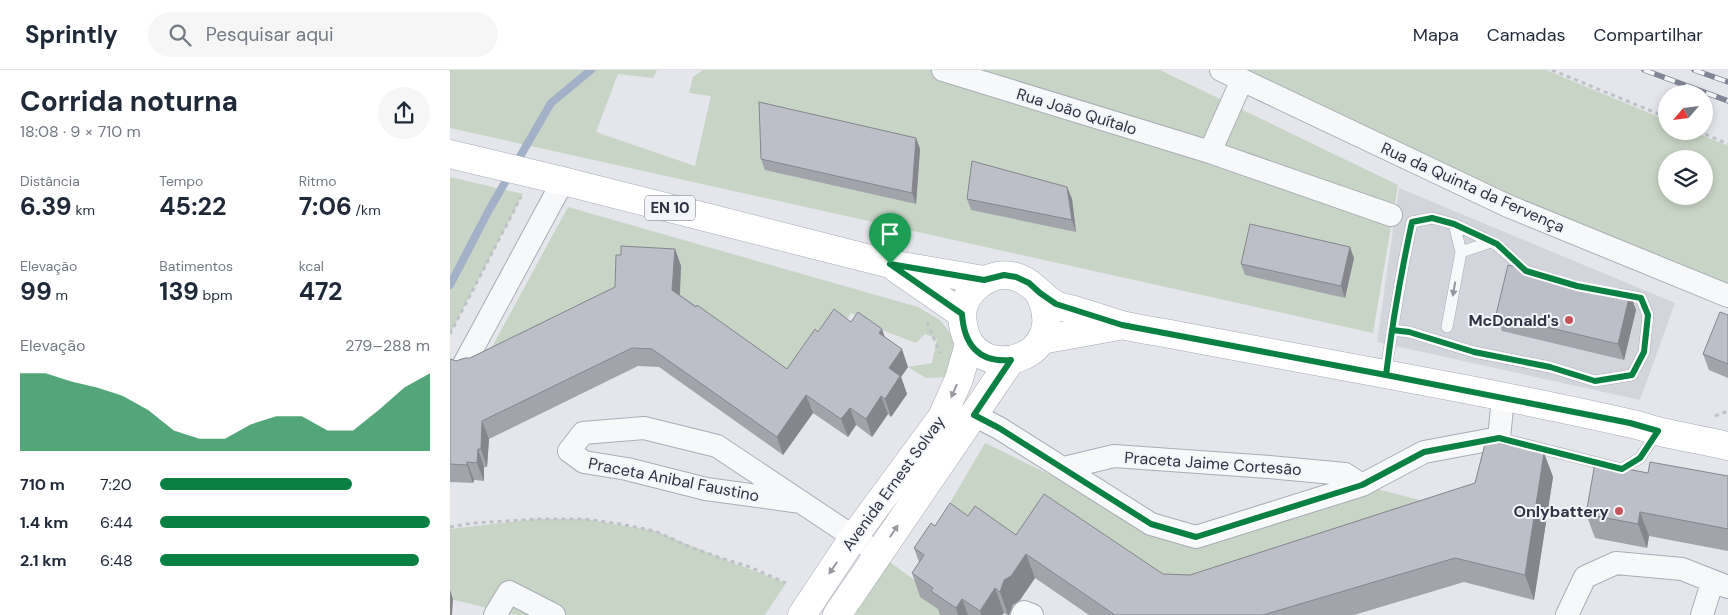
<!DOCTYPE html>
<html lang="pt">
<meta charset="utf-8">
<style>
:root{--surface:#fff;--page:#f6f6f7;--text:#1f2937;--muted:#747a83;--line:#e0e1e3;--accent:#0b8043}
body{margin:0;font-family:"DM Sans",sans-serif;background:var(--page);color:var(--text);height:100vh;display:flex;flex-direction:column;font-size:19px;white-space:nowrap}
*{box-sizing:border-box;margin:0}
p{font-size:16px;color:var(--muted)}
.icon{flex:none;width:28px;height:28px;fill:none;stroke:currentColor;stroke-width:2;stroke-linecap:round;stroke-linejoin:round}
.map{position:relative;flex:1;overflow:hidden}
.sheet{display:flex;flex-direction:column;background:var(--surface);width:450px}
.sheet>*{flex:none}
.needle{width:32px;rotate:242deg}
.controls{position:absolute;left:1208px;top:15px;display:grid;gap:10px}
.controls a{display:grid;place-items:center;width:55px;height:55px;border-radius:50%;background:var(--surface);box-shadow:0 2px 8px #0003;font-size:25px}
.pin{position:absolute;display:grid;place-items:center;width:42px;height:42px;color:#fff;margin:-51px -21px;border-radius:50% 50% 50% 0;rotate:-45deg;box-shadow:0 0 5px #0007}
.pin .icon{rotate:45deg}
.round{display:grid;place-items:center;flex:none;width:52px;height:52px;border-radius:26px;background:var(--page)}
.head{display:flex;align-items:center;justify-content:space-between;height:85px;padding:0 20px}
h1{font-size:28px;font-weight:700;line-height:38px}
.figures{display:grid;grid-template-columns:repeat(3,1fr);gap:8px;height:85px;padding:5px 20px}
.figures div{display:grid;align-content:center}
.figures b{font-size:25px;font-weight:700}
.figures small{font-size:14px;font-weight:400}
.figures p{font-size:14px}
.chart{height:140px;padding:10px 20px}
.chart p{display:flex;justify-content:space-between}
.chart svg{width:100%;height:90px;margin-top:5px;fill:var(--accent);opacity:.7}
ul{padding:0 20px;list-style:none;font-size:16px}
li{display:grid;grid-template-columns:80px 60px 1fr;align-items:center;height:38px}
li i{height:12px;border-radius:6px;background:var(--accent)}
header{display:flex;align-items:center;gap:30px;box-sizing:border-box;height:70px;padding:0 25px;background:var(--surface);border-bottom:1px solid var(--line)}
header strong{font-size:24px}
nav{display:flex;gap:28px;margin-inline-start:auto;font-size:18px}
.search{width:350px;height:45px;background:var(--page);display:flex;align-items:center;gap:12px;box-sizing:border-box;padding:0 18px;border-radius:28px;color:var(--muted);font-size:19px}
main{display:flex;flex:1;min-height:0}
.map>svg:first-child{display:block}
.built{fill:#d3d5dd}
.green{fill:#c8d4c6;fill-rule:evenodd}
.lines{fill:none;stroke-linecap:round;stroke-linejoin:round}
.stream{stroke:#a2b1c8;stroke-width:8}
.lane-casing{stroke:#a9adb5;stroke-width:12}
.street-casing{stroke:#a9adb5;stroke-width:24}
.secondary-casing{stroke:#a9adb5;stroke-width:29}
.primary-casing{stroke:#a4aab6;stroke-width:29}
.path{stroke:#bec1c6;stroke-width:3;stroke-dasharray:4 4;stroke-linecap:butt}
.lane{stroke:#f7f8f9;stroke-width:11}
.street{stroke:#f7f8f9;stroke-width:22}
.secondary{stroke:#fff;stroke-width:28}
.primary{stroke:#fff;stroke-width:28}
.rail-casing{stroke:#7f8594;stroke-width:5.5}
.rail{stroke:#f4f5f8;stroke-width:4;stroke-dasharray:11;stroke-linecap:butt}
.wall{fill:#a2a4ac}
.shaded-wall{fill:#84868c}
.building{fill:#bcbfc8;stroke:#84868c}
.oneway{fill:#92969e}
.oneway2{fill:#9699a0}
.route-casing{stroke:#fff;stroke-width:10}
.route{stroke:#0b8043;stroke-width:6}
.poi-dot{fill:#c5545b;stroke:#f4f5f8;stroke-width:2}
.labels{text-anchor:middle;stroke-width:4;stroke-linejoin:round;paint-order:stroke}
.shield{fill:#f4f5f8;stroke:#696d79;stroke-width:1}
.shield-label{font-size:15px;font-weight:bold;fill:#2d3342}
.street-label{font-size:16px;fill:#2d3342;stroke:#f4f5f8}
.poi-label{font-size:16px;font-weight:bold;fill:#2d3342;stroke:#f4f5f8;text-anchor:end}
</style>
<header>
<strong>Sprintly</strong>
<div class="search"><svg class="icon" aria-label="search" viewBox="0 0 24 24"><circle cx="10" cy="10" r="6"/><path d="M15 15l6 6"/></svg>Pesquisar aqui</div>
<nav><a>Mapa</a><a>Camadas</a><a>Compartilhar</a></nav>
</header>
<main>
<section class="sheet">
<div class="head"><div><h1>Corrida noturna</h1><p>18:08 · 9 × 710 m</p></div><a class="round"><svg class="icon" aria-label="share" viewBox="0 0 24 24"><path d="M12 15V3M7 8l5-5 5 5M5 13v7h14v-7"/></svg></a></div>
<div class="figures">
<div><p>Distância</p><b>6.39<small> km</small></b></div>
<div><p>Tempo</p><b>45:22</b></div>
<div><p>Ritmo</p><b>7:06<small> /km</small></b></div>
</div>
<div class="figures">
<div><p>Elevação</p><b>99<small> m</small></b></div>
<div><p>Batimentos</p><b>139<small> bpm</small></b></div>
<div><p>kcal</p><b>472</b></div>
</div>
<div class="chart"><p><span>Elevação</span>279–288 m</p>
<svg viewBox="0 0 160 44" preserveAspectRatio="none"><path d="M0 44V6L10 6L20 10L30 13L40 17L50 24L60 34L70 38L80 38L90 31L100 27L110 27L120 34L130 34L140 24L150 13L160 6V44z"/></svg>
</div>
<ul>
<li><b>710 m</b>7:20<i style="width:71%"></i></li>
<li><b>1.4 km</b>6:44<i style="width:100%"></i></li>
<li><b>2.1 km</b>6:48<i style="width:96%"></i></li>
</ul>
</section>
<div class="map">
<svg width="1278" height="545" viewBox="0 0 1278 545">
<rect width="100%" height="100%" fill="#e4e6eb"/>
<path class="built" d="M949 118 1225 233 1190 330 927 272Z"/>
<path class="green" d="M0 0H207L203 8 168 4 146 62 245 96 261 26 239 23 243 7 253 0H710L948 115 923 263 0 58Z
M770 0H1096L1216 50V61H1242L1278 76V221ZM1216 89H1254V126H1216Z
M0 107 73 124 0 264Z
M118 137 468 237 490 250 501 264 509 286 499 307 476 308 458 297 482 293 487 269 475 264 466 273 432 260 401 243 351 314 172 235 24 310Z
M535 373 701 454 746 467 912 415 1019 443 749 530 573 493 473 479Z
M86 449H135L205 461 268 487 336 513 315 545H66L0 529V459Z
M429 484 512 545H387Z"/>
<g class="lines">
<path class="stream" d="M0 215 39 140 101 33 141 0"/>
<defs>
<path id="lane" d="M1011 182 1041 172 1047 175 1076 201 1087 204
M997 257 1011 182 1004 154
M942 260 959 262 1024 282 1100 297 1145 311 1182 305 1194 282 1198 245 1191 228 1168 224
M935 305 953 196 962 152 982 148 1004 154 1041 172
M1049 368 1172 399 1190 388 1208 361"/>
<path id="street" d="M493 0 760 82 941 145
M771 0 1058 136 1278 226
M760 82 792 10
M13 296 113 111
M524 345 549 358 701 454 746 467 912 415 895 404 819 397 664 386 614 398
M912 415 974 382 1049 368 1053 328
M351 432 256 419 177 399 134 392 119 381 133 363 194 358 267 376 429 484
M45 545 59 522 104 545
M572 545 574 542 582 545
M1117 545 1135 507 1166 493 1232 499 1278 517
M1252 545 1262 513"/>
<path id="secondary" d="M352 545 403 468 492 347 509 309 519 274
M387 545 561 290"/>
<path id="primary" d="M0 84 113 111 440 194 534 210
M447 199 512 244
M589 223C622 288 534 313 516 266 513 257 511 248 513 238 516 226 526 214 538 209 546 205 557 204 566 207 582 211 592 228 606 235 613 238 622 239 630 242 644 246 658 251 672 255 688 259 704 261 720 264 873 293 1026 319 1178 353 1189 355 1200 359 1211 362 1233 367 1256 371 1278 376
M591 270 669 256"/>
</defs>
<use href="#lane" class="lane-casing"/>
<use href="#street" class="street-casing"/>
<use href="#secondary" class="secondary-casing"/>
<use href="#primary" class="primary-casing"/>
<path class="path" d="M1102 0 1216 47
M1248 61 1278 74
M477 252 490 283
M0 264 71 127
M1265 346 1278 341
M0 457 23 453 86 449H135L170 454 205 461 238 476 268 487 300 497 336 513"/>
<use href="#lane" class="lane"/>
<use href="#street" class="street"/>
<use href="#secondary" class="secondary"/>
<use href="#primary" class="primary"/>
<defs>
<path id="rail" d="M1194 0 1278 31
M1244 0 1278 12"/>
</defs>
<use href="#rail" class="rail-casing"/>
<use href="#rail" class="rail"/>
</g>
<path class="wall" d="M466 68 470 79 466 134 315 100 311 89Z
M617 117 622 129 626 162 521 140 517 129Z
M225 179 231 196 230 225 337 299 368 262 401 252 435 268 458 297 451 307 457 324 441 347 438 344 422 367 406 355 398 367 363 343 333 385 209 297 188 296 39 369 37 397H34V411L24 410 23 413 0 412V289L6 291 20 288 165 217 171 185Z
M904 188 895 228 795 205 791 194Z
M1180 224 1186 240 1174 290 1052 261 1046 245Z
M1278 245V308L1259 300 1253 284Z
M1094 383 1103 407 1084 530 1014 512 904 545H639L585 508 570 530 563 535 559 545H557L554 543 552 545H490L488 539 470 527 462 503 469 492 464 478 485 456 518 446 566 465 713 504 740 505 1025 413Z
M1198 403 1278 406V481L1199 466 1197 478 1145 468 1136 444Z"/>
<path class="shaded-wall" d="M466 68 470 79 466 134 462 123Z
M617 117 622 129 626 162 622 150Z
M900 177 904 188 895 228 891 216Z
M225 179 231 196 229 238 222 220Z
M1180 224 1186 240 1174 290 1168 274Z
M432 259 438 276 429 263Z
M452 279 458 297 451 307 457 324 441 347 435 329 439 298Z
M356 325 363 343 333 385 327 367Z
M431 326 438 344 422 367 416 349Z
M400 338 406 355 398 367 391 349Z
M32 351 39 369 37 397 31 379Z
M28 379 34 397V411L27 393Z
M1094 383 1103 407 1084 530 1075 505Z
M17 392 24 410 23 413 17 395Z
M1190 442 1199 466 1197 478 1188 454Z
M576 484 585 508 570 530 563 535 559 545H558L550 522 554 510Z
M545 518 554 543 552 545H531L530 541Z
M0 520 3 529 2 545H0Z
M512 529 518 545H508L506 538Z"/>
<path class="building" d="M309 32 466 68 462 123 311 89Z
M522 91 617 117 622 150 517 129Z
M800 154 900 177 891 216 791 194Z
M171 176 225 179 222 220 246 237 247 235 337 299 365 259 368 262 384 239 401 252 408 242 432 259 429 263 452 279 439 298 450 306 435 329 431 326 416 349 400 338 391 349 356 325 327 367 202 279 182 278 32 351 31 379H28L27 393 17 392V395L0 394V289L6 291 15 288H20L165 217 166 185H171Z
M1058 195 1180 224 1168 274 1046 245Z
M1270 242 1278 245V294L1253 284Z
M1036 370 1094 383 1075 505 1005 488 813 545H665L576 484 561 506 554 510 550 522 545 518 530 541 512 529 506 538 481 521 483 518 462 503 474 485 464 478 481 453 485 456 500 433 518 446 525 436 566 465 594 424 713 504 740 505 1025 413Z
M1200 392 1278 406V459L1190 442 1188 454 1136 444 1145 393 1198 403Z"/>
<defs><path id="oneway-solid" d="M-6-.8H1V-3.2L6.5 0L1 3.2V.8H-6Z" transform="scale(1.25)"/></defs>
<use class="oneway" href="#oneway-solid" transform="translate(1004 219) rotate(100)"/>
<g class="oneway2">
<use href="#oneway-solid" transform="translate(504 321) rotate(114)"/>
<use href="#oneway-solid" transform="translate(444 461) rotate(-56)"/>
<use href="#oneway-solid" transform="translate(383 498) rotate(124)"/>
</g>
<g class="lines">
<defs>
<path id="route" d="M440 194 512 244C514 274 528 293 561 290L524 345 549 358 701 454 746 467 912 415 974 382 1049 368 1172 399 1190 388 1208 361 1180 353 936 305 942 260 959 262 1024 282 1100 297 1145 311 1182 305 1194 282 1198 245 1191 228 1127 216 1076 201 1047 174 1004 154 982 148 962 152C951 203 942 254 936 305L672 255 606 234 590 223 579 213 566 207 554 205 534 210 440 194"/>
</defs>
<use href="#route" class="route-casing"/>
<use href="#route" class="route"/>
</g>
<g class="poi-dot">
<circle cx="1119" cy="250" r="5"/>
<circle cx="1169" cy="441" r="5"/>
</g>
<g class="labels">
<rect class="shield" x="195" y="125.5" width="50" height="25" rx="4"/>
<g class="shield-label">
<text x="220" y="143">EN 10</text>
</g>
<g class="street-label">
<text transform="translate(627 41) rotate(17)" y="6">Rua João Quítalo</text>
<text transform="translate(1023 117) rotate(24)" y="6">Rua da Quinta da Fervença</text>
<text transform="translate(763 393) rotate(4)" y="6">Praceta Jaime Cortesão</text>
<text transform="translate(224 409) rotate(11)" y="6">Praceta Anibal Faustino</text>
<text transform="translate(443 413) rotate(-54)" y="6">Avenida Ernest Solvay</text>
</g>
<g class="poi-label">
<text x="1109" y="256">McDonald's</text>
<text x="1159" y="447">Onlybattery</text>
</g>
</g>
</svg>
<div class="controls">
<a><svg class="needle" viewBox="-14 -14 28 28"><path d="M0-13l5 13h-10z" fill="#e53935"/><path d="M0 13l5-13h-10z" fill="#747a83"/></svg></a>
<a><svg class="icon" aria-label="layers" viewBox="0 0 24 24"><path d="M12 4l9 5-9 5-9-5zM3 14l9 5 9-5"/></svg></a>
</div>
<div class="pin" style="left:440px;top:194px;background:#1e9e55"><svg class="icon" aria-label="arrive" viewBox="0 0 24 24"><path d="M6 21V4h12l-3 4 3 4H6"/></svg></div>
</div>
</main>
